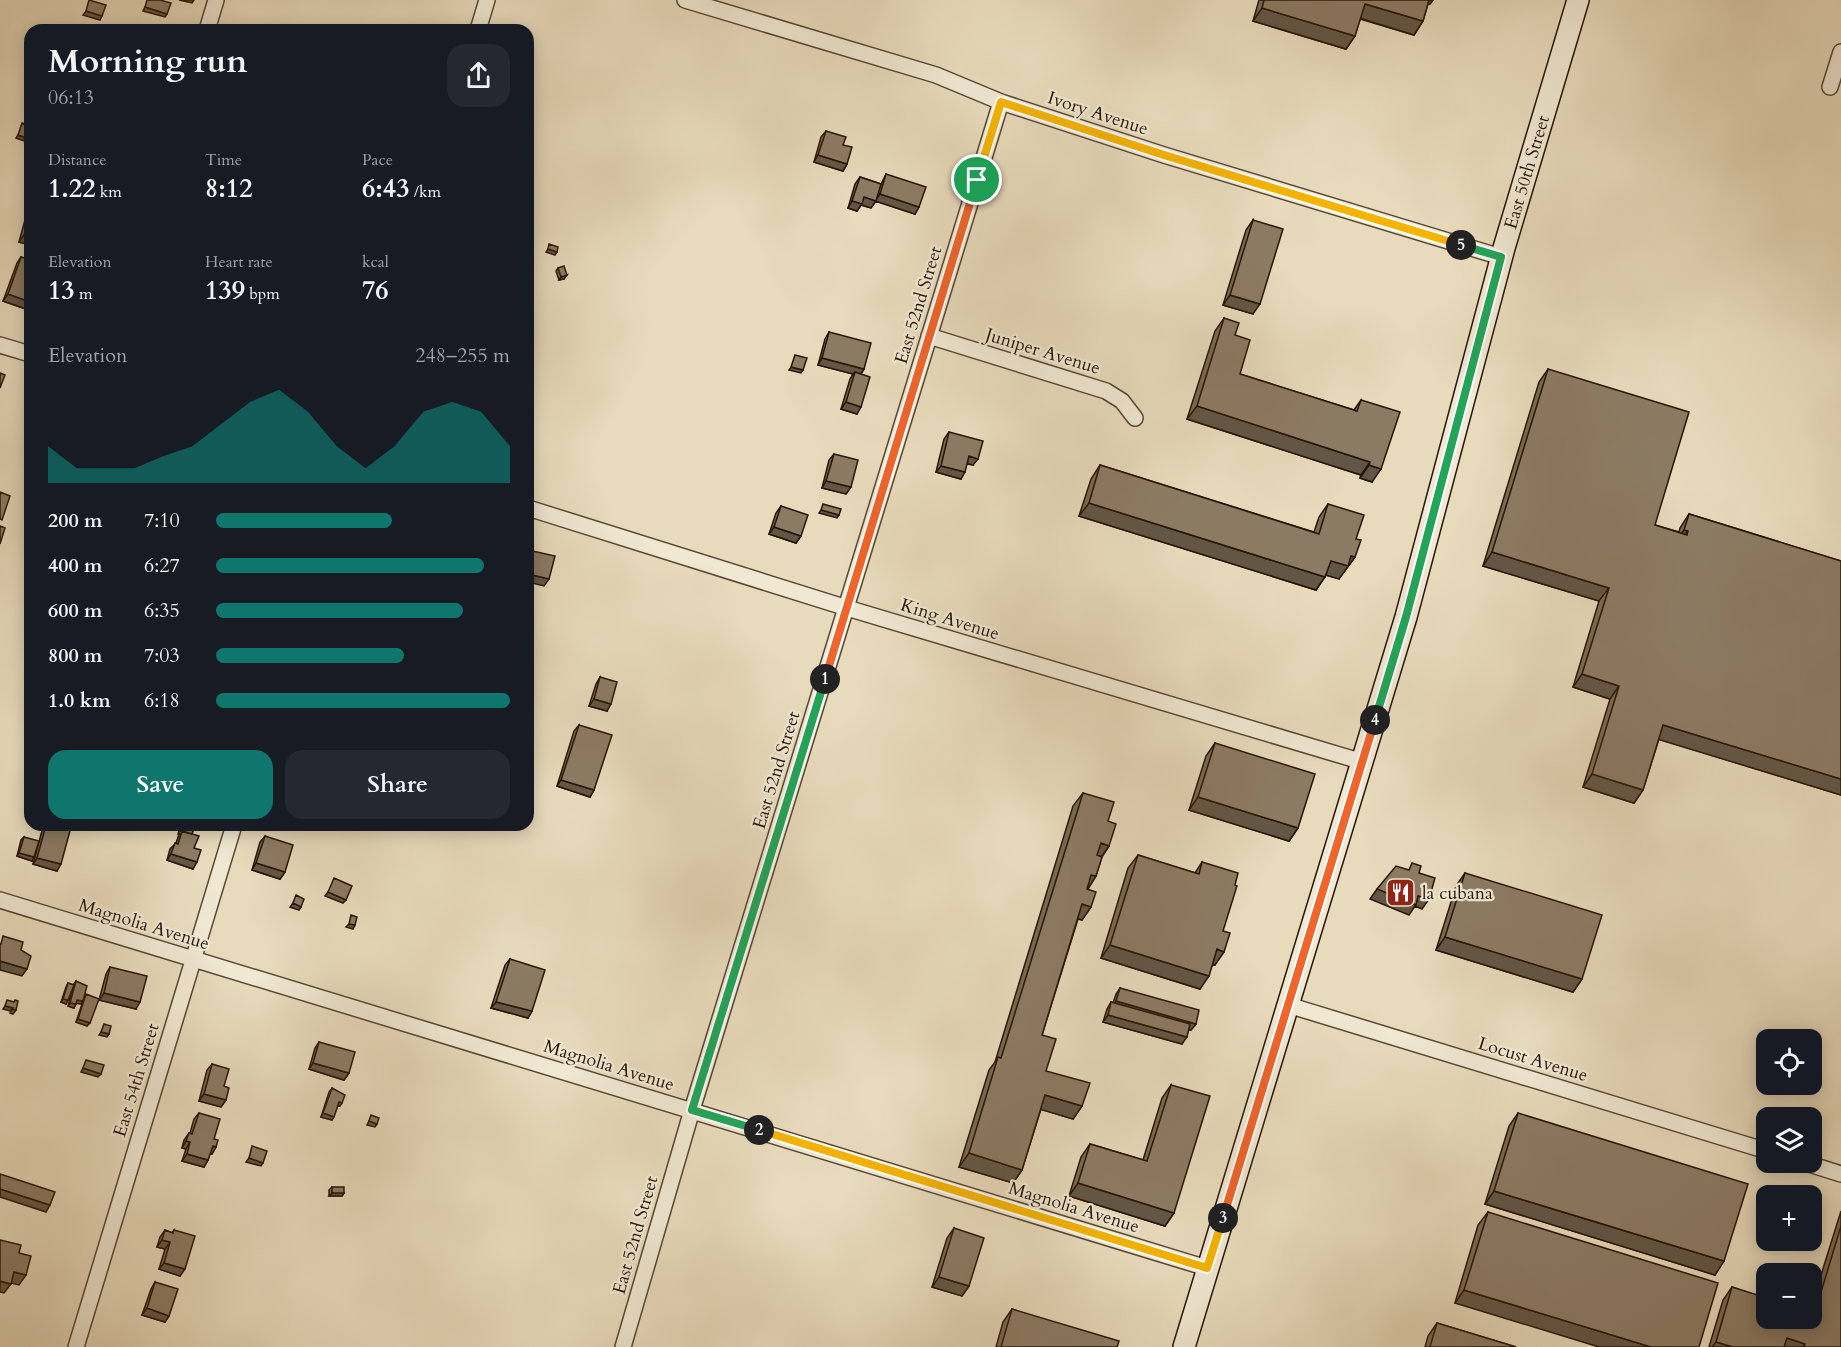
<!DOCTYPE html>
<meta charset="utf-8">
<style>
:root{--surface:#171b24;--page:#242831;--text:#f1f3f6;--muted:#9ea1a6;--accent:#0f766e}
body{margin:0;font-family:Cardo,serif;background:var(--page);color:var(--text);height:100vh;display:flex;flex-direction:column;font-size:22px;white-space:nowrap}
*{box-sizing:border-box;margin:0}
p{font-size:20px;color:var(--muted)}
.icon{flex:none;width:33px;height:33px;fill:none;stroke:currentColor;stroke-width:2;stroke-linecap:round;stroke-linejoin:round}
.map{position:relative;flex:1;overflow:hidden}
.side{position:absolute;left:24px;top:24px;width:510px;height:807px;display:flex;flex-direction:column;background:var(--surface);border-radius:18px;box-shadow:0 3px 15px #0003}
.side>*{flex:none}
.controls{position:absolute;left:1756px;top:1029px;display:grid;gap:12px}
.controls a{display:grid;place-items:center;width:66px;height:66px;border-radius:12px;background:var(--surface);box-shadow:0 3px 15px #0003;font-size:30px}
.pin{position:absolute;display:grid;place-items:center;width:51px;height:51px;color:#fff;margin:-26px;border:3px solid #fff;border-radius:50%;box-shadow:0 2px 6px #0007}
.km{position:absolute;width:30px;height:30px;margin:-15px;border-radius:50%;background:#222;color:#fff;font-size:16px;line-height:30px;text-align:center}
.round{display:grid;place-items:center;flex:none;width:63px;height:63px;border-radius:18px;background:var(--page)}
.headline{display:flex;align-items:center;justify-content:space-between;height:102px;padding:0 24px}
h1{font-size:33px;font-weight:600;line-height:45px}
.figures{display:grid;grid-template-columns:repeat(3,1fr);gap:9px;height:102px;padding:6px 24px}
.figures div{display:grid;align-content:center}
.figures b{font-size:26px;font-weight:600}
.figures small{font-size:16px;font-weight:400}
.figures p{font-size:16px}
.chart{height:168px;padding:12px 24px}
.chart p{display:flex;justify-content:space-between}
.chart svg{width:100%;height:108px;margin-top:6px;fill:var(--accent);opacity:.7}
.action{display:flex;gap:12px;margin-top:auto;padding:12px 24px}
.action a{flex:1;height:69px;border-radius:18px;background:var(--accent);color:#fff;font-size:24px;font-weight:600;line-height:69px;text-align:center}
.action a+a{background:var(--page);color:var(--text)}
ul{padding:0 24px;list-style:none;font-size:20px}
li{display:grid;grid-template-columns:96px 72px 1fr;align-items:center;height:45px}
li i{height:15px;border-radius:8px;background:var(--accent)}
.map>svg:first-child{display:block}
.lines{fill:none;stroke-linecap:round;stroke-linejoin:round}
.minor-casing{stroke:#584633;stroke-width:18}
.secondary-casing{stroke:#281405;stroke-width:24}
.minor{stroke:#f0e8d3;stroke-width:15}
.secondary{stroke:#f0e8d3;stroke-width:21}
.wall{fill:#786a56;stroke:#281405;stroke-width:1.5}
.shaded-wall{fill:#625646;stroke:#281405;stroke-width:1.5}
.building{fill:#8c7b64;stroke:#281405;stroke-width:1.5}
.split-1-casing{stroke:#fff;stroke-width:12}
.split-2-casing{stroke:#fff;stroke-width:12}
.split-3-casing{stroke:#fff;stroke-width:12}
.split-4-casing{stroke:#fff;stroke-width:12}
.split-5-casing{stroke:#fff;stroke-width:12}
.split-6-casing{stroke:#fff;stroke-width:12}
.split-1{stroke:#f0652b;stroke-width:8}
.split-2{stroke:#22a559;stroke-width:8}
.split-3{stroke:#f5b400;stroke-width:8}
.split-4{stroke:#f0652b;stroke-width:8}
.split-5{stroke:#22a559;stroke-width:8}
.split-6{stroke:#f5b400;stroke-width:8}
.labels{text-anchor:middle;stroke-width:4.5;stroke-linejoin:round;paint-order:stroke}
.street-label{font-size:18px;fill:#281405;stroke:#f0e8d3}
.poi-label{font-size:18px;fill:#281405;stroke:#f0e8d3;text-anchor:start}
</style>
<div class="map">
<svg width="1841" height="1347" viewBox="0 0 1841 1347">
<rect width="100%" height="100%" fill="#e8dbbc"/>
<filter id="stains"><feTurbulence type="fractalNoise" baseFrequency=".00333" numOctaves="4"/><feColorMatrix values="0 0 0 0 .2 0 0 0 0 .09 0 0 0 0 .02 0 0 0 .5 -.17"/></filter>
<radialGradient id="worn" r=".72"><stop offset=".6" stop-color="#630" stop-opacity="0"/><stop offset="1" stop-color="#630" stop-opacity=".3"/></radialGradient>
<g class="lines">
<defs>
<path id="minor" d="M685 0 936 75 1001 102 1164 155 1501 257
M207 30 216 0
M478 30 487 0
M1830 87 1841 52
M929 336 1106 391 1122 401 1135 418
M0 345 30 354
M528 508 847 608 1363 762
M0 900 1207 1268
M1288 1005 1767 1151
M1803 1162 1841 1174
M76 1347 234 825
M623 1347 692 1110 1001 102"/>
<g id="secondary">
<path id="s1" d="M1184 1347 1406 617 1504 248 1578 0"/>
</g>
</defs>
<use href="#minor" class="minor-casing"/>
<use href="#secondary" class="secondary-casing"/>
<use href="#minor" class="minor"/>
<use href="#secondary" class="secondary"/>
</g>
<path class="wall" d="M1259 0H1433L1430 4H1428L1423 21 1414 35 1360 19 1355 36 1346 49 1253 21Z
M826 131 847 164 843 171 814 162 821 137Z
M886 174 919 207 915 214 876 201 871 208 861 205 857 211 848 208 855 184 860 177 881 184Z
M30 207V245L19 242 28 209Z
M1253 220V314L1223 305 1246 230Z
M21 257 30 260V304L26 309 3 301 17 263Z
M558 268 564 279 559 280 556 271Z
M1224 318 1235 335 1240 374 1354 410 1361 400 1372 482 1360 478 1361 475 1187 419 1215 331Z
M829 332 864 369 861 374 857 414 841 409 850 379 853 374 818 365 825 339Z
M1548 369 1655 525 1679 532 1680 528 1689 514 1841 561V795L1659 739 1643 790 1634 803 1583 787 1610 699 1573 687 1599 601 1483 566 1539 382Z
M949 432 973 465 967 464 961 479 936 472 944 439Z
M834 454 851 487 846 494 822 488 829 460Z
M1100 465 1314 532 1319 517 1328 504 1356 539 1355 557 1339 579 1326 575 1316 590 1079 516 1091 479Z
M781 506 801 536 796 543 769 534 776 513Z
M600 677 607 711 589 706 596 684Z
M579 725 594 790 590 797 557 786 574 731Z
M1215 743 1298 828 1289 841 1189 810 1206 756Z
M1083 793 1108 821 1109 846 1102 857 1096 876 1088 889 1091 907 1082 920 1078 919 1042 1035 1046 1071 1082 1106 1073 1119 1041 1109 1022 1170 1013 1183 959 1167 989 1070 995 1062 1073 806Z
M44 825H63L57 871 33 864 43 827Z
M181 825H194L192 834 194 848 193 869 167 860 170 849 176 843 179 834H178Z
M265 836 285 872 280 879 252 870 260 842Z
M24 837 32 861 17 856 21 840Z
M1138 855 1195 873 1202 862 1223 931 1215 965 1213 964 1200 989 1101 958 1128 868Z
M1465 873 1582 979 1573 992 1436 950 1456 886Z
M510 959 532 1011 528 1018 491 1008 505 965Z
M110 967 136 1009 99 1000 106 974Z
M76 981 84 999 86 994 87 1026 76 1022 83 1001 81 1004 76 1003 74 1008 68 1006 72 991 66 1004 61 1002 66 987 68 983 73 985Z
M1120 988 1196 1024 1191 1030H1189L1182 1044 1103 1022 1107 1009 1111 1002 1113 1003 1116 994Z
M319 1042 349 1073 344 1080 309 1069 315 1048Z
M212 1064 224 1086 226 1100 221 1107 199 1101 207 1070Z
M1171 1085 1174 1213 1165 1226 1069 1196 1081 1157 1090 1144 1143 1160 1162 1098Z
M332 1088 342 1103 340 1106 338 1105 332 1120 321 1117 329 1092Z
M199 1113 214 1139 216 1147 212 1154 210 1153 208 1160 204 1167 182 1161 186 1149 182 1148 184 1140 189 1133H190L194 1119Z
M1518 1113 1724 1261 1715 1275 1485 1204 1509 1126Z
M332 1187 344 1193 342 1196H329V1190Z
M1841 1211V1347H1709L1723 1300 1732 1287 1812 1318V1304Z
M1488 1212 1699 1347 1455 1303 1478 1225Z
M954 1228 969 1286 962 1296 932 1287 947 1238Z
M165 1230 172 1233 174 1230 180 1276 159 1269 165 1249 157 1247 160 1237Z
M155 1282 169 1316 165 1322 142 1315 151 1289Z
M1012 1309 1117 1347H996L1003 1322Z
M1437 1323 1516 1347H1425L1428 1336Z"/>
<path class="shaded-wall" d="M179 0H194L192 3Z
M1425 0H1433L1430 4 1423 2Z
M1365 4 1423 21 1414 35 1356 17Z
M145 7 167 14 165 17 143 11Z
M1262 8 1355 36 1346 49 1253 21Z
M86 11 102 16 100 20 83 15Z
M18 135 30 139V143L16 138Z
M818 155 847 164 843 171 814 162Z
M880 194 919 207 915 214 875 201Z
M864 197 876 201 871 208 861 205 857 211 848 208 852 201Z
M24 235 30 237V245L19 242Z
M548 249 557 252 555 255 546 252Z
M567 275 564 279 559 280 561 277Z
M8 294 30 302V304L26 309 3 301Z
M1230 295 1260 304 1253 314 1223 305Z
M822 358 864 369 859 376 855 372 853 374 818 365Z
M791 367 803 370 801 373 789 370Z
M846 402 861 407 857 414 841 409Z
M1197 406 1370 462 1361 475 1187 419Z
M969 456 978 459 973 465 965 463Z
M1369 465 1381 469 1372 482 1360 478Z
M941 466 965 472 961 479 936 472Z
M826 481 851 487 846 494 822 488Z
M1089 503 1325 577 1316 590 1079 516Z
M821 510 839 515 837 518 819 513Z
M774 527 801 536 796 543 769 534Z
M1684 530 1688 531 1679 544 1675 543Z
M1492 552 1609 588 1599 601 1483 566Z
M1351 556 1355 557 1339 579 1322 574 1331 561Z
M528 574 549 579 544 586 528 582Z
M1582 674 1619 686 1610 699 1573 687Z
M594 699 611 704 607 711 589 706Z
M1663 725 1841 779V795L1654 738Z
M1592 774 1643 790 1634 803 1583 787Z
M561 780 594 790 590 797 557 786Z
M1198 797 1298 828 1289 841 1189 810Z
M154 825H157L159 826 157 829 152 828Z
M1101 843 1109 846 1100 859 1092 857Z
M19 853 34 857 32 861 17 856Z
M171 854 197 862 193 869 167 860Z
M37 858 61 864 57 871 33 864Z
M256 863 285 872 280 879 252 870Z
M1091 875 1096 876 1087 890 1082 888Z
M1377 889 1418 896 1429 899 1422 909 1415 906 1409 915 1370 899Z
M328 892 346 900 343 903 325 896Z
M293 903 301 907 299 910 290 907Z
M1082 904 1091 907 1082 920 1073 917Z
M349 924 355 925 353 929 346 927Z
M1445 937 1582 979 1573 992 1436 950Z
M1110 945 1209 976 1200 989 1101 958Z
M1217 949 1224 952 1215 965 1208 962Z
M0 961 27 969 22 976 0 970Z
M104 993 140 1002 136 1009 99 1000Z
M63 999 68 1000 66 1004 61 1002Z
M77 1000 83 1001 81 1004 75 1003Z
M1116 1001 1196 1024 1191 1030 1112 1008Z
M496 1002 532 1011 528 1018 491 1008Z
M70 1003 76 1004 74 1008 68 1006Z
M5 1006 13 1008 10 1011 3 1009Z
M12 1009 16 1010 13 1014 10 1013Z
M1108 1015 1187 1037 1182 1044 1103 1022Z
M78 1019 90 1023 87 1026 76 1022Z
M101 1032 109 1034 107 1037 99 1035Z
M313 1063 349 1073 344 1080 309 1069Z
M83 1068 101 1074 98 1077 81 1072Z
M204 1094 226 1100 221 1107 199 1101Z
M1045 1095 1082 1106 1073 1119 1036 1108Z
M323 1113 334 1117 332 1120 321 1117Z
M369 1121 377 1124 375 1127 367 1125Z
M186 1141 190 1142 186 1149 182 1148Z
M213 1146 216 1147 212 1154 208 1153Z
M969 1153 1022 1170 1013 1183 959 1167Z
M187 1154 208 1160 204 1167 182 1161Z
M249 1158 263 1163 261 1166 246 1162Z
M1078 1183 1174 1213 1165 1226 1069 1196Z
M0 1189 50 1205 46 1212 0 1197Z
M1494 1191 1724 1261 1715 1275 1485 1204Z
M332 1193H344L342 1196H329Z
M162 1240 170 1242 165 1249 157 1247Z
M164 1263 185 1269 180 1276 159 1269Z
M14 1272 26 1275 19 1285 7 1282Z
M939 1277 969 1286 962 1296 932 1287Z
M0 1281 11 1284 4 1293 0 1292Z
M1464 1290 1651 1347H1599L1455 1303Z
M147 1308 169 1316 165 1322 142 1315Z
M1787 1338 1805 1344 1803 1347H1781Z
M1716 1342 1733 1347H1712Z"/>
<path class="building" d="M89 0 106 5 102 16 86 11Z
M147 0H160L171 3 167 14 145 7Z
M1264 0H1429L1423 21 1365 4 1355 36 1262 8Z
M22 123 30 126V139L18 135Z
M826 131 846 137 843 145 852 147 847 164 818 155Z
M886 174 926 187 919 207 880 194Z
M860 177 881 184 876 201 864 197 862 204 852 201Z
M30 213V237L24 235Z
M1253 220 1283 229 1260 304 1230 295Z
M549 244 558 247 557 252 548 249Z
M21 257 30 260V302L8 294Z
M564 266 567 275 561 277 558 268Z
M1224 318 1239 323 1235 335 1250 340 1240 374 1357 411 1361 400 1400 412 1381 469 1369 465 1370 462 1197 406Z
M829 332 871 343 864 369 822 358Z
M795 355 807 358 803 370 791 367Z
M1548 369 1689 412 1655 525 1687 535 1688 531 1684 530 1689 514 1841 561V779L1663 725 1643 790 1592 774 1619 686 1582 674 1609 588 1492 552Z
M855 372 870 377 861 407 846 402Z
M0 373 5 375 0 388Z
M949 432 983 441 978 459 969 456 965 472 941 466Z
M834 454 858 460 851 487 826 481Z
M1100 465 1319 534 1328 504 1364 515 1356 539 1361 540 1355 557 1351 556 1348 566 1331 561 1325 577 1089 503Z
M0 492 10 496 2 520 0 519Z
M823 504 841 509 839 515 821 510Z
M781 506 808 515 801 536 774 527Z
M0 526 5 528 0 544Z
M528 550 555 556 549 579 528 574Z
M600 677 617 682 611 704 594 699Z
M579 725 612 735 594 790 561 780Z
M1215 743 1315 774 1298 828 1198 797Z
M1083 793 1114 802 1108 821 1116 824 1109 846 1101 843 1097 855 1102 857 1096 876 1091 875 1087 889 1096 892 1091 907 1082 904 1042 1035 1056 1039 1046 1071 1090 1083 1082 1106 1045 1095 1022 1170 969 1153 998 1057 1001 1058Z
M46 825H63L71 827 61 864 37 858Z
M182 825H195L192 834 180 831Z
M182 831 199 836 194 848 201 850 197 862 171 854 175 843 178 844Z
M265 836 293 845 285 872 256 863Z
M24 837 39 841 34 857 19 853Z
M1138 855 1199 874 1202 862 1238 873 1235 885 1237 886 1223 931 1230 933 1224 952 1217 949 1209 976 1110 945Z
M1412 863 1421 866 1419 873 1435 878 1429 899 1418 896 1416 905 1377 889 1396 866 1409 870Z
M1465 873 1602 915 1582 979 1445 937Z
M334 878 352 886 346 900 328 892Z
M296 895 304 899 301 907 293 903Z
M351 915 357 917 355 925 349 924Z
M3 936 23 942 21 950 31 956 27 969 0 961V944H1Z
M510 959 545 970 532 1011 496 1002Z
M110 967 147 976 140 1002 104 993Z
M76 981 87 986 83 1001 77 1000 76 1004 70 1003Z
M68 983 74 985 68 1000 63 999Z
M1120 988 1199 1010 1196 1024 1116 1001Z
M86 994 99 999 90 1023 78 1019Z
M7 1000 14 1002 15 1000 18 1001 16 1010 12 1009 13 1008 5 1006Z
M1111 1002 1190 1024 1187 1037 1108 1015Z
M104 1024 111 1026 109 1034 101 1032Z
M319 1042 355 1052 349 1073 313 1063Z
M86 1060 104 1065 101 1074 83 1068Z
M212 1064 229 1069 224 1086 229 1088 226 1100 204 1094Z
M1171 1085 1210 1096 1174 1213 1078 1183 1090 1144 1147 1161Z
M332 1088 345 1095 342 1103 339 1102 334 1117 323 1113Z
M199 1113 220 1119 214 1139 218 1140 216 1147 213 1146 208 1160 187 1154 190 1142 186 1141 189 1133 192 1134Z
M1518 1113 1748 1184 1724 1261 1494 1191Z
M371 1115 379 1118 377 1124 369 1121Z
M252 1146 267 1151 263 1163 249 1158Z
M0 1174 55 1192 50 1205 0 1189Z
M332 1187H344V1193H332Z
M1488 1212 1718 1283 1699 1347H1651L1464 1290Z
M1841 1226V1347H1804L1805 1344 1787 1338 1784 1347H1733L1716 1342 1732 1287 1767 1298V1318H1812V1311L1815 1312Z
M954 1228 984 1238 969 1286 939 1277Z
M165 1230 173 1233 174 1230 195 1236 185 1269 164 1263 170 1242 162 1240Z
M0 1240 21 1245 19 1253 31 1256 26 1275 14 1272 11 1284 0 1281Z
M155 1282 178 1289 169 1316 147 1308Z
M1012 1309 1119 1341 1117 1347H1001Z
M1437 1323 1516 1347H1430Z"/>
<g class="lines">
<defs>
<path id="split-1" d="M825 679 977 180"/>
<path id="split-2" d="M759 1130 692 1110 825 679"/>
<path id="split-3" d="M759 1130 1207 1268 1223 1218"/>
<path id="split-4" d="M1223 1218 1375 720"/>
<path id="split-5" d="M1375 720 1406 617 1501 257 1461 245"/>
<path id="split-6" d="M977 180 1001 102 1164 155 1461 245"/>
</defs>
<use href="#split-1" class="split-1-casing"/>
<use href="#split-2" class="split-2-casing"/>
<use href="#split-3" class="split-3-casing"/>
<use href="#split-4" class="split-4-casing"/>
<use href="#split-5" class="split-5-casing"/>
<use href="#split-6" class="split-6-casing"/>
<use href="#split-1" class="split-1"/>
<use href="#split-2" class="split-2"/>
<use href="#split-3" class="split-3"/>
<use href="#split-4" class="split-4"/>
<use href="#split-5" class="split-5"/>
<use href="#split-6" class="split-6"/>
</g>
<defs>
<symbol id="restaurant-square" viewBox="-11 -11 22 22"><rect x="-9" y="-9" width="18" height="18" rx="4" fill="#8f2418" stroke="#f0e8d3"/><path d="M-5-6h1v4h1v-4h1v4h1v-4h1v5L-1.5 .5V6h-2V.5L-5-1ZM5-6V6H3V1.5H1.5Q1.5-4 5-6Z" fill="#fff"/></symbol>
</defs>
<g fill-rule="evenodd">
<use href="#restaurant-square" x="1384" y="876" width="33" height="33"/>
</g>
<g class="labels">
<g class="street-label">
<text transform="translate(1098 113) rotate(18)" y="6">Ivory Avenue</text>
<text dy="6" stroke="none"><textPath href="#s1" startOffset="1224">East 50th Street</textPath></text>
<text transform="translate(918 305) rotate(-73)" y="6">East 52nd Street</text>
<text transform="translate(1043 351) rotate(17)" y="6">Juniper Avenue</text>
<text transform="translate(950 619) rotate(17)" y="6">King Avenue</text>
<text transform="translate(776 770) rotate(-73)" y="6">East 52nd Street</text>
<text transform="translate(144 924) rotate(17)" y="6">Magnolia Avenue</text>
<text transform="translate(1533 1059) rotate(17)" y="6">Locust Avenue</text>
<text transform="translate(609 1065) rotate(17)" y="6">Magnolia Avenue</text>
<text transform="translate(136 1080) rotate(-73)" y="6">East 54th Street</text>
<text transform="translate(1074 1207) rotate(17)" y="6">Magnolia Avenue</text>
<text transform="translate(635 1235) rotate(-74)" y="6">East 52nd Street</text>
</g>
<g class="poi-label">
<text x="1422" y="899">la cubana</text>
</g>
</g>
<rect width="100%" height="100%" filter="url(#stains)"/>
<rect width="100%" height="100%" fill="url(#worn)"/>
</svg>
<div class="controls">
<a><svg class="icon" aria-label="locate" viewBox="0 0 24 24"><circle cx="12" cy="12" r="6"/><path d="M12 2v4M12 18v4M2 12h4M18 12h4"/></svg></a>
<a><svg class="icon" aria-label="layers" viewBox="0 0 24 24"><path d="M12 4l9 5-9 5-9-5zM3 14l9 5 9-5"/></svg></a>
<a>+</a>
<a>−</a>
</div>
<div class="pin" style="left:977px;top:180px;background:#1e9e55"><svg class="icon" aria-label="arrive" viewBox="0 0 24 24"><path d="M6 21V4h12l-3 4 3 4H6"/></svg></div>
<b class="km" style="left:825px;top:679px">1</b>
<b class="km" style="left:759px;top:1130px">2</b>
<b class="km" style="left:1223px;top:1218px">3</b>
<b class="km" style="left:1375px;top:720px">4</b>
<b class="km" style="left:1461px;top:245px">5</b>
<section class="side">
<div class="headline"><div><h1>Morning run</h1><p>06:13</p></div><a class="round"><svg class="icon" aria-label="share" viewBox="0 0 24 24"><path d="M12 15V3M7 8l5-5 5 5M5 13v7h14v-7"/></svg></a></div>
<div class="figures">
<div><p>Distance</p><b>1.22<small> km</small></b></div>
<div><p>Time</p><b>8:12</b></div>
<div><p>Pace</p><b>6:43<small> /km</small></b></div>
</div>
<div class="figures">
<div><p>Elevation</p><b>13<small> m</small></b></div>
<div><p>Heart rate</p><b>139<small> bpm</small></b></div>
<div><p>kcal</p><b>76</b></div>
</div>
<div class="chart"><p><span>Elevation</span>248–255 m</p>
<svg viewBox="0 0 160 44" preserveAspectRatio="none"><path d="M0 44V29L10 38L20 38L30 38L40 33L50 29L60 20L70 11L80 6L90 15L100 29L110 38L120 29L130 15L140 11L150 15L160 29V44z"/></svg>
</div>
<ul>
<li><b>200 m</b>7:10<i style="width:60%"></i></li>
<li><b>400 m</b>6:27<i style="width:91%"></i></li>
<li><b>600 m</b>6:35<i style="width:84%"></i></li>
<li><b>800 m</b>7:03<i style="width:64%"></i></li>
<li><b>1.0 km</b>6:18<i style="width:100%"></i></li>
</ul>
<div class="action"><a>Save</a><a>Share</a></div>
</section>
</div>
